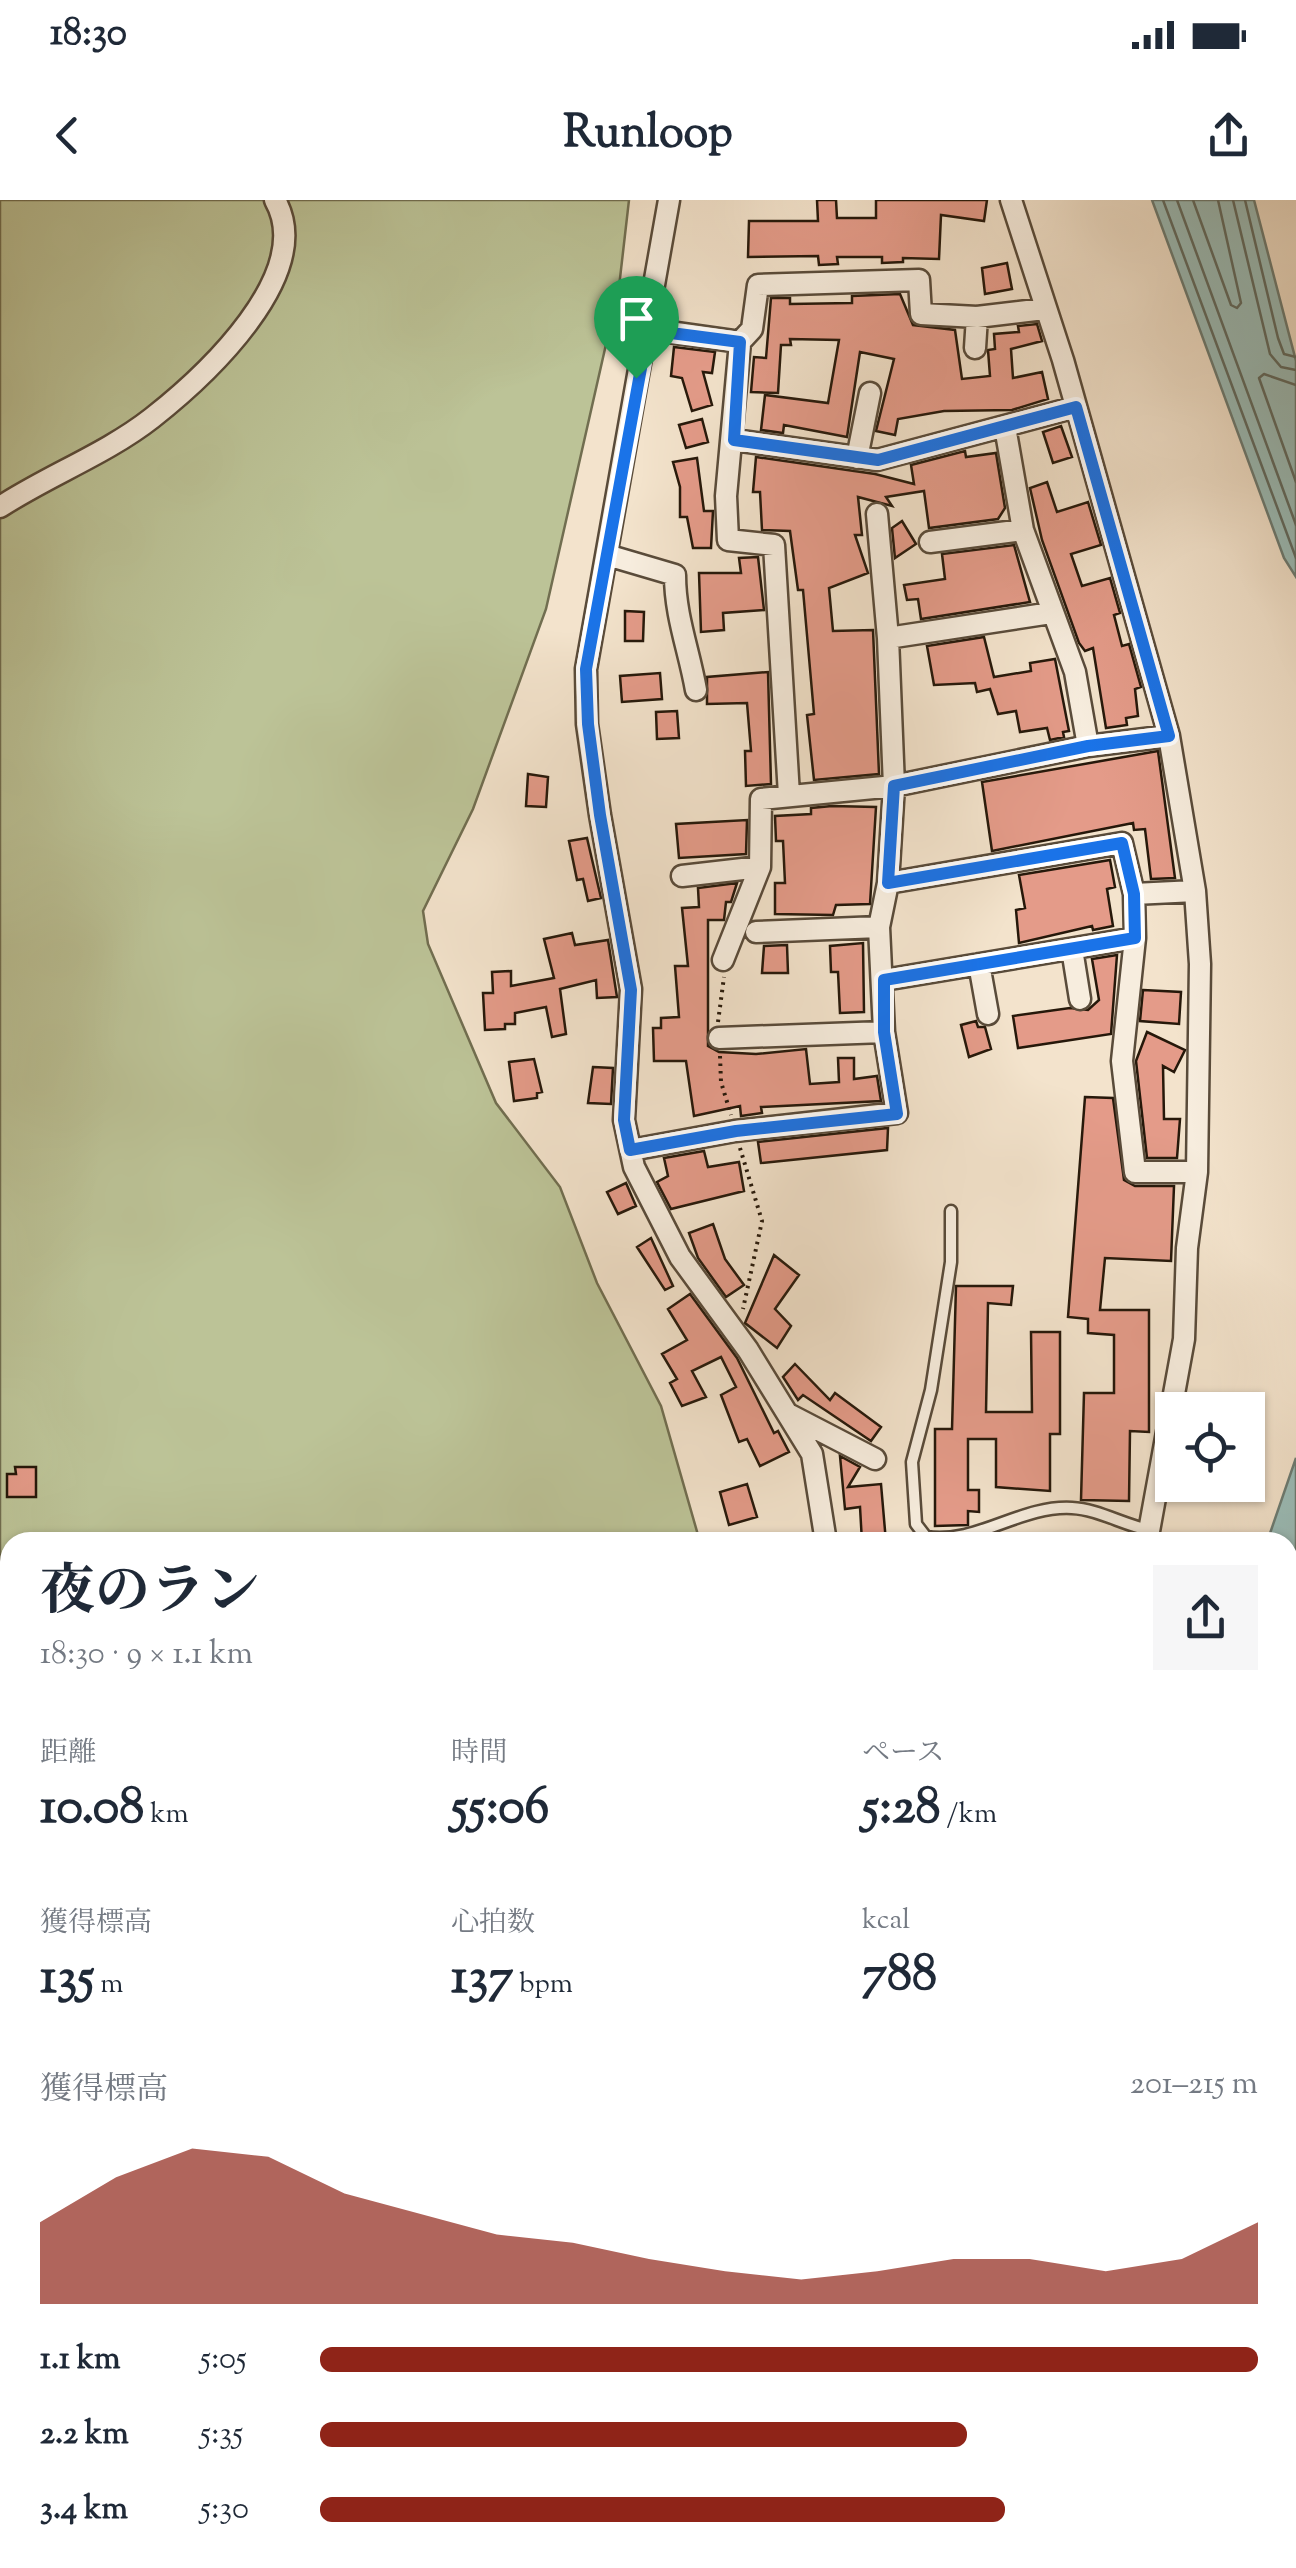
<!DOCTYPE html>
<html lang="ja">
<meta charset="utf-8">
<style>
:root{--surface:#fff;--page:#f6f6f7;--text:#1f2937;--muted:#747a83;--accent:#8f2418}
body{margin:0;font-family:"Sorts Mill Goudy","Noto Serif JP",serif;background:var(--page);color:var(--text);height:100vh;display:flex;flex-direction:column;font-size:38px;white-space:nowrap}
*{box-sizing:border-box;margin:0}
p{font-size:32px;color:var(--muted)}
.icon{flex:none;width:55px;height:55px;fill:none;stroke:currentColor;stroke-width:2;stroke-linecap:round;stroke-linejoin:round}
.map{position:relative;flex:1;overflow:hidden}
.side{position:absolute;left:0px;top:1332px;width:1298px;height:1038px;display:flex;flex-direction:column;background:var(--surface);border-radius:30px 30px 0 0;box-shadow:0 2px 8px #0004}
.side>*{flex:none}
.tools{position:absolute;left:1155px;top:1192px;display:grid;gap:20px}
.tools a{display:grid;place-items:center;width:110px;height:110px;border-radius:0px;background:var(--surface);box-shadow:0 2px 8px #0004;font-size:50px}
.pin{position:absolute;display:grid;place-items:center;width:85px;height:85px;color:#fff;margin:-102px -42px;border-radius:50% 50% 50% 0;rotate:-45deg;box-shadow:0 0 10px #0007}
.pin .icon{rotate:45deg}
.round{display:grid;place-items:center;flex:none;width:105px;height:105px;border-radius:0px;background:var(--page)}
.overview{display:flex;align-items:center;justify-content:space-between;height:170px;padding:0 40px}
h1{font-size:55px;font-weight:700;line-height:75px}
.stats{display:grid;grid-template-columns:repeat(3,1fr);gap:15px;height:170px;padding:10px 40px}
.stats div{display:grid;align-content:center}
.stats b{font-size:50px;font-weight:700}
.stats small{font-size:28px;font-weight:400}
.stats p{font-size:28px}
.chart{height:280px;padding:20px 40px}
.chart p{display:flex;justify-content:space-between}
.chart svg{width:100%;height:180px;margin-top:10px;fill:var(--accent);opacity:.7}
ul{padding:0 40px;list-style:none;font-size:32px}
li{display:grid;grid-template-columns:160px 120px 1fr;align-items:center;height:75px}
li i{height:25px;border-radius:12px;background:var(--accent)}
.status{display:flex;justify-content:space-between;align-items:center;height:70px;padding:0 50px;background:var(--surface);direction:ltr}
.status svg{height:28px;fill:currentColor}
header{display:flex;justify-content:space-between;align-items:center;height:130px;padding:0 40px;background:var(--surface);font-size:45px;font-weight:700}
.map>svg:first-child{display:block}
.green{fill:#bcc397;stroke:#716e50;stroke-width:2.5}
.water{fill:#9bbeba;stroke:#6c7c74;stroke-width:2.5}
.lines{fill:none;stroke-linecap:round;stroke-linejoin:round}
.shore{stroke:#606b62;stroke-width:2.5}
.building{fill:#e49b89;stroke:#26180a;stroke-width:2.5}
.lane-casing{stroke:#594b3a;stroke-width:15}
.street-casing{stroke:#594b3a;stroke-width:25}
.highway-casing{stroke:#26180a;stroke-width:42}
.path{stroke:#26180a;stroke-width:4;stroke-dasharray:2.5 5;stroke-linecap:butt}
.lane{stroke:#f7edde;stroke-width:10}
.street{stroke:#f7edde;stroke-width:20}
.highway{stroke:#eac286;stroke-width:38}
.route-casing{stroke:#fff;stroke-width:20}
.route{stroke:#1a73e8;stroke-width:12}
</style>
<div class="status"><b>18:30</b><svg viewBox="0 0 49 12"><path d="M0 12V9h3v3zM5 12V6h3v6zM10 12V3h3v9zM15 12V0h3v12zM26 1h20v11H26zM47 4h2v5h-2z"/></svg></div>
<header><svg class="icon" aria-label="back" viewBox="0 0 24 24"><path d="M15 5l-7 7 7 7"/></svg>Runloop<svg class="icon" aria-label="share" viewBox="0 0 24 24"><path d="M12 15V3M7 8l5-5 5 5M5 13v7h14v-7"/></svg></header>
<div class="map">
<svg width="1296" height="2368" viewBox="0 0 1296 2368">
<rect width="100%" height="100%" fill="#f3e3cc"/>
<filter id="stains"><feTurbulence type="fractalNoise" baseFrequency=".002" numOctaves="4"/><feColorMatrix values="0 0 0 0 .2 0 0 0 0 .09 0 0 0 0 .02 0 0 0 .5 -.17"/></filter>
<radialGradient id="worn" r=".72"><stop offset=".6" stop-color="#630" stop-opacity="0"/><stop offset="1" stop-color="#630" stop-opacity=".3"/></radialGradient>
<path class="green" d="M0 0H629L619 87 546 409 473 609 423 711 428 744 496 903 560 987 597 1083 661 1206 700 1342H10V2308L0 2309Z"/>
<path class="water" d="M1152 0H1254L1296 161V377L1284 358Z
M1296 1258V1628L1288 1670V1342H1267Z
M1288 2154 1296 2193V2368H1251L1250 2360H1288Z"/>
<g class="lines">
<path class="shore" d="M1163 0 1296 358
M1177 0 1296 325
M1193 0 1231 105 1237 108 1241 103 1218 0
M1233 0 1270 154 1281 167 1296 170
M1245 0 1278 138 1284 154 1296 157
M1296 185 1264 174 1259 178 1296 282"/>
</g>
<path class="building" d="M817 0H836L837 18H876V0H987L984 21 941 15 939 59 903 58V62L882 63V57H837L838 64 819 65 818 56 748 57 749 21H818Z
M1007 63 1012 89 985 94 982 68Z
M900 94 913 125 955 130 962 179 990 176 988 150 995 149 994 134 1019 132 1018 126 1037 124 1042 141 1011 149 1013 178 1042 172 1048 199 1012 210 944 211 898 219 895 235 876 231 894 159 860 152 847 237 784 225 783 233 761 230 765 195 828 203 839 140 790 139 791 145H781L778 193 751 192 754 157 766 158 771 98H790V104L852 103V96Z
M674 147 715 152 712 173 703 172 712 205 692 211 682 178 671 176Z
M702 219 708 242 686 248 679 225Z
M1061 226 1072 257 1053 263 1043 232Z
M965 251 966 257 996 253 1005 308 998 319 929 328 924 291 886 297 892 306 858 297 862 335H855L868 373 829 388 833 431 873 430 879 574 814 580 807 515 814 514 803 390H798L790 331 762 330 760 292H753L756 257 875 274 914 284 911 265Z
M697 258 704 311H713L711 348H693L687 317H680V287L673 262Z
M1047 282 1057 312 1088 302 1101 345 1071 354 1082 386 1110 378 1120 413 1114 415 1122 446 1129 444 1141 487 1135 489 1138 516 1126 518 1127 525 1106 528 1093 448 1085 451 1079 443 1042 340 1030 288Z
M902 321 916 344 895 358 892 328Z
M1014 345 1030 402 921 419 918 399 907 400 904 385 945 379 942 354Z
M758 357 764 410 723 413 724 430 701 432 699 373H741L739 358Z
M625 411 644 412 643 441H625Z
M984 437 994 477 1031 471 1030 463 1055 459 1069 531 1063 532 1064 537 1050 540 1047 528 1020 532 1016 511 998 514 990 489 977 492 975 483 934 485 927 446Z
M768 472 771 584 746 586 745 551H751L747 503 707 504V477Z
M660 473 662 499 622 502 620 476Z
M677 511 679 538 657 539 656 512Z
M1158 551 1175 678 1151 679 1145 629 1134 630 1133 623 992 651 982 582Z
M528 574 548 577 546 607 526 606Z
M832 606 876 607 870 704 836 705 833 715 775 714V683H785L783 641H776L775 616 811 614V608Z
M747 620 746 654 679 658 676 624Z
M587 638 601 698 588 701 583 679 577 680 569 641Z
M1110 660 1115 687 1107 689 1113 726 1093 730 1092 726 1019 743 1016 710 1025 708 1019 675Z
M737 683 731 702H726L724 720H708V846L719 852 756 854 806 849 810 884 839 882 838 858H854V879L877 876 881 901 761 907 762 913 741 916 740 906 694 916 686 861H654L653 828H661V818L679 817 675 766H688L682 708 699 707 698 688Z
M572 733 575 745 608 740 617 797 597 798 596 780 560 789 566 834 552 837 546 807 515 813V824H505V829L485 830 483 793H493L492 772 511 771V786L554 778 544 739Z
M863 743 864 812 840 813 838 772H831L830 746Z
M787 745 788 773H762L764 746Z
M1117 755 1111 834 1018 848 1013 816 1070 808 1088 810 1099 800 1092 759Z
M1143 790 1181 792 1179 824 1140 821Z
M976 821 978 827H985L991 849 969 857 961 825Z
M1147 832 1185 850 1174 872 1163 866 1164 919H1180L1177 958H1147L1136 861Z
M534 859 542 892 537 893V898L514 901 509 862Z
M593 867 613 868 611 904 588 903Z
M1085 897 1113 898 1124 980 1135 986H1174L1171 1061 1105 1058 1100 1110H1149V1232L1130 1231 1129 1301 1081 1300 1084 1193H1114V1135L1088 1133V1119L1068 1117Z
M888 928 887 950 761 963 758 942Z
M704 951 708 967 739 962 744 991 671 1009 657 982 668 976 664 958Z
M626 983 636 1006 618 1014 607 992Z
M713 1024 725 1059 744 1085 726 1097 698 1058 689 1033Z
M651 1038 673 1086 665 1090 637 1047Z
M774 1055 799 1075 775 1109 791 1126 777 1148 745 1123Z
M956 1086H1013L1011 1105 988 1103 986 1212H1032L1031 1132H1060V1234H1050V1291L996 1287V1239H968V1290H979V1312L968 1311V1325L935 1326V1229H952Z
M690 1094 737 1158 774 1233 778 1231 789 1252 760 1266 747 1239 739 1242 721 1195 736 1187 721 1157 692 1171 706 1197 682 1206 670 1183 677 1179 662 1154 687 1140 668 1109Z
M795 1164 830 1200 835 1193 881 1227 871 1241 803 1195 798 1200 783 1177Z
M840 1256 860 1267 848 1287 881 1284 886 1342H862L860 1307 845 1309Z
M15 1267H36V1297H7V1274H16Z
M747 1284 757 1317 729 1325 720 1292Z"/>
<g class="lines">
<defs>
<path id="lane" d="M951 1011V1062L931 1190 912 1262 916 1324 926 1337C977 1345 1020 1305 1072 1308 1097 1309 1124 1325 1149 1330
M1121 2360 1122 2368"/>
<path id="street" d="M669 0 586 469 587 524 600 615 631 789 624 920 634 967 680 1057 748 1150 812 1254 826 1342
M1011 0 1063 160 1169 536 1195 691 1200 764 1197 972 1187 1048 1184 1139 1147 1342
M648 129 740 142
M975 148 977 117
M1005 227 1023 330 1075 472 1088 546
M734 240 877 260 1076 207
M857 258 870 193
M0 307C49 275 106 254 152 218 204 177 317 74 275 0
M930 342 1023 330
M607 355 675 375C675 416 689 450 696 490
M888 438 1051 413
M789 595 774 345 728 340 726 296 740 142 752 129 758 85 919 80 921 114 977 117 1044 109
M682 676 760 667
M888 683 1122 643 1134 694 1195 691
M756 732 879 727
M1135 738 1122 861 1135 972H1197
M1072 749 1080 799
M723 760 760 667 761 599 894 586 1088 546 1169 536
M979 764 988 814
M884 780 1135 738 1134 694
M719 838 884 832
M631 950 735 931 897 913 884 832 879 727 888 683 894 586 888 438 877 314
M790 1215 875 1259
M0 1615 10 1630
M0 1795 10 1787
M0 2315 10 2314
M484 2360 488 2368
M828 2360 831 2368
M223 2368 238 2360
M268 2368 284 2360
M570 2368 583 2360"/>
<path id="highway" d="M1288 2244 1296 2241
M1288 2273 1296 2270
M942 2368 968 2360
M1027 2368 1052 2360"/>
</defs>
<use href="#lane" class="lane-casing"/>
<use href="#street" class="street-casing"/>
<use href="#highway" class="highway-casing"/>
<path class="path" d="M718 822 724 777
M720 856 721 882 731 915
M740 948 762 1021 743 1109"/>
<use href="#lane" class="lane"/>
<use href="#street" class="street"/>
<use href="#highway" class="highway"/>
</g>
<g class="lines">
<defs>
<path id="route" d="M648 130 740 142 734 240 878 260 1076 207 1169 536 1088 546 894 586 888 683 1122 643 1134 694 1135 738 884 780V832L897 914 736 931 630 950 624 920 631 790 600 615 588 524 586 469Z"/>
</defs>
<use href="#route" class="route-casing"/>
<use href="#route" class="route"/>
</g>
<rect width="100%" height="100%" filter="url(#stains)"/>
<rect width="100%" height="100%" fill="url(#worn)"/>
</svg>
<div class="tools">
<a><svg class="icon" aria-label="locate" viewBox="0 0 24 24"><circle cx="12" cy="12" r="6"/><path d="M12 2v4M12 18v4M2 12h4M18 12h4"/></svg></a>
</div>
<div class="pin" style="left:636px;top:178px;background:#1e9e55"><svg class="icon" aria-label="arrive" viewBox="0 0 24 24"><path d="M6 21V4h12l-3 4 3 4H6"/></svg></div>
<section class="side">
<div class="overview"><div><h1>夜のラン</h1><p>18:30 · 9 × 1.1 km</p></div><a class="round"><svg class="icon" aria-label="share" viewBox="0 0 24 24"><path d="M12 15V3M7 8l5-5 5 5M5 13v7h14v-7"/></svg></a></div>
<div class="stats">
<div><p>距離</p><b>10.08<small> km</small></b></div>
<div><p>時間</p><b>55:06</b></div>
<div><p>ペース</p><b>5:28<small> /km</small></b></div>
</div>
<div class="stats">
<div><p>獲得標高</p><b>135<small> m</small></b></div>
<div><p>心拍数</p><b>137<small> bpm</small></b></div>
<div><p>kcal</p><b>788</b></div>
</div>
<div class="chart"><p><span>獲得標高</span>201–215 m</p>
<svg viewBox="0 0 160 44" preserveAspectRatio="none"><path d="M0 44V24L10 13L20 6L30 8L40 17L50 22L60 27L70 29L80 33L90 36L100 38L110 36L120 33L130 33L140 36L150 33L160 24V44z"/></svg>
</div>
<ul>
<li><b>1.1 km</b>5:05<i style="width:100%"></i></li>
<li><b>2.2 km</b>5:35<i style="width:69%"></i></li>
<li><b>3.4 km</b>5:30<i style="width:73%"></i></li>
</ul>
</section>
</div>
